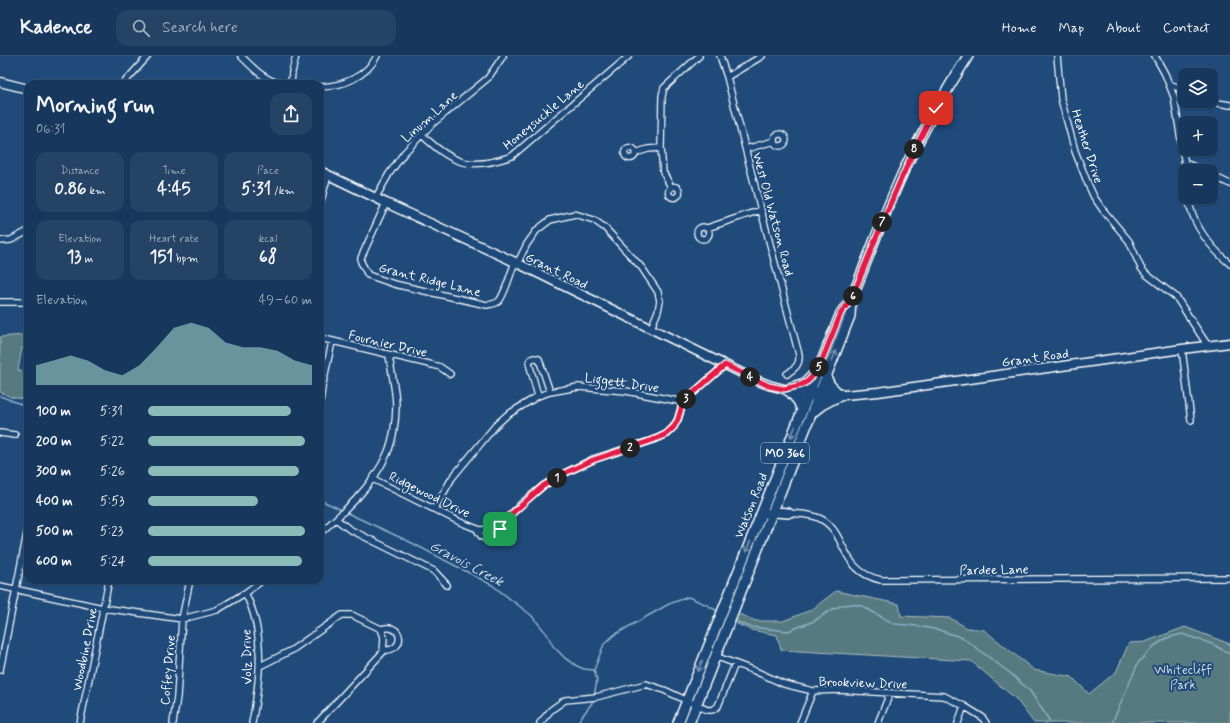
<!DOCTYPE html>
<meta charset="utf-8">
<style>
:root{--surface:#17385c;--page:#244365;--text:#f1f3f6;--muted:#9eacbb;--line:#365272;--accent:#8bbbb9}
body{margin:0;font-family:Mynerve,sans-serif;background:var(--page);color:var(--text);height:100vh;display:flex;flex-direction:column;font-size:15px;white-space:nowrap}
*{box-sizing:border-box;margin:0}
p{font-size:13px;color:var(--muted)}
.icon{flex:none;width:22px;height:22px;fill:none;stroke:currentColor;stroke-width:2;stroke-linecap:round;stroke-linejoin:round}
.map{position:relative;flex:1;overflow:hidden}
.panel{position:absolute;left:24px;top:24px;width:300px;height:504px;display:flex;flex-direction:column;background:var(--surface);border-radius:12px;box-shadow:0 1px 3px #0004,0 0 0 1px var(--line)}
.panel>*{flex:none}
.buttons{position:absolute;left:1178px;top:12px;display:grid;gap:8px}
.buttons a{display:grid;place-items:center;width:40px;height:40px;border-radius:8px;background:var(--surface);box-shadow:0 1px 3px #0004,0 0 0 1px var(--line);font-size:20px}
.pin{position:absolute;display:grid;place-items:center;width:34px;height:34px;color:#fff;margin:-17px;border-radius:8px;box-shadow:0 2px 6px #0006}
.km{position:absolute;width:20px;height:20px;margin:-10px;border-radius:50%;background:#222;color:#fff;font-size:11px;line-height:20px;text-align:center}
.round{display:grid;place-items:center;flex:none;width:42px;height:42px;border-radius:12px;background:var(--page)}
.head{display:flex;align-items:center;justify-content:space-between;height:68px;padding:0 12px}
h1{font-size:22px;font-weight:700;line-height:30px}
.figures{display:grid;grid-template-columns:repeat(3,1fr);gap:6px;height:68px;padding:4px 12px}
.figures div{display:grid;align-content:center;border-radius:10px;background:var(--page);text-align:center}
.figures b{font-size:17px;font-weight:700}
.figures small{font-size:11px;font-weight:400}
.figures p{font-size:11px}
.chart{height:112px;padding:8px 12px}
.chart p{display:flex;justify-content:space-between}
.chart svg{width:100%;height:72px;margin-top:4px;fill:var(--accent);opacity:.7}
ul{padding:0 12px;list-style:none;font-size:13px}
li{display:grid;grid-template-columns:64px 48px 1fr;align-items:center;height:30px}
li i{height:10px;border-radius:5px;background:var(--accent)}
header{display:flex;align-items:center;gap:24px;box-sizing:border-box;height:56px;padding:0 20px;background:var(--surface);border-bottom:1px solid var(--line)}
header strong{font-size:19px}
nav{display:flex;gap:22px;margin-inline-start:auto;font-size:14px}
.search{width:280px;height:36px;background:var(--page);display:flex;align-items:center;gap:10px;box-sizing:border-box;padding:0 14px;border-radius:12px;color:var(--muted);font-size:15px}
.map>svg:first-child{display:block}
.green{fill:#577a7f;stroke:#abbcbf}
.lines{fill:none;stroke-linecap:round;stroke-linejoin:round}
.stream{stroke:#8eaec6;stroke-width:1.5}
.street-casing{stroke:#fff;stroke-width:8}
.secondary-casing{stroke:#fff;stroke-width:11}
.primary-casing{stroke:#fff;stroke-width:12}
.street{stroke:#1f4a7a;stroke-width:5.5}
.secondary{stroke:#1f4a7a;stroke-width:8}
.primary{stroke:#1f4a7a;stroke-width:9}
.oneway{stroke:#7992af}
.route-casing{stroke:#fff;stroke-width:8}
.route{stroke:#e11d48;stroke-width:5}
.labels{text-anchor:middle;stroke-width:4;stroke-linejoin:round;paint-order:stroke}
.shield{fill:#1f4a7a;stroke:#bcc9d7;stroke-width:1}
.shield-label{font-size:12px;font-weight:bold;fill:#fff}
.street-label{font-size:13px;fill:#fff;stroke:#1f4a7a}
.park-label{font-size:13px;fill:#d5dedf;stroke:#1f4a7a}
.water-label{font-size:14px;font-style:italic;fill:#d0dde7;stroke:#1f4a7a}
</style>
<header>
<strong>Kadence</strong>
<div class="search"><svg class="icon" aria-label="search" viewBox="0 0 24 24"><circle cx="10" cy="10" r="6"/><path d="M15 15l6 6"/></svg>Search here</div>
<nav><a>Home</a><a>Map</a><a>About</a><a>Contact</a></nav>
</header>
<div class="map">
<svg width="1230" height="667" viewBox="0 0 1230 667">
<rect width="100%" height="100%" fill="#1f4a7a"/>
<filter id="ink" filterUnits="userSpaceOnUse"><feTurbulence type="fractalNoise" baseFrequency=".025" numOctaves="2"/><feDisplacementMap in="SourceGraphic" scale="8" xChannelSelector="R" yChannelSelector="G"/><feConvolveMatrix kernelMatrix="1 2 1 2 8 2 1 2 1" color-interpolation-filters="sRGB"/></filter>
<g filter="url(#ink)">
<path class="green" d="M23 279 28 280V293L22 292 18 314 28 317V344L11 341 0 336V281Z
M836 535 899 548 901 560 950 562 967 572 984 574 1034 614 1072 621 1089 638 1116 616 1129 587 1145 586 1185 571 1230 588V667H1034L1016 643 971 605 781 594 777 579 751 574 735 567 739 558 756 565H783L811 554Z"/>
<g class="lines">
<path class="stream" d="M0 340 28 351
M320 444 342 454
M345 456 410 486 492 529 531 559 547 578 553 590 566 603 577 610 584 613 594 614 604 588 614 579 669 548 688 541 707 549 719 556
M733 564 750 571 788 575 814 565 831 554 843 549 853 548 862 550 885 563 895 568 918 570 939 574 963 582 1010 617 1030 635 1051 667
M594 640 597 624 594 614
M577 667 592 647 593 644
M1112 667 1138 607 1154 590 1167 582 1182 578 1212 588 1230 598"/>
<defs>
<path id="street" d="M241 0C253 12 265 25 282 28
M720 0 727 21 761 154 799 299C800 309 795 312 787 318
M1057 0 1061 43 1075 95 1088 128 1094 141 1103 154 1129 185 1141 212 1146 218 1176 241 1208 290
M1155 0 1165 18 1174 41 1186 115
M727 21 762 0
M123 28 148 0
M291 28 292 16 296 0
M1170 28 1185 35
M320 31C343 30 366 21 377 0
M1206 45 1230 49
M774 84a6 6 0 1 1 12 0a6 6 0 1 1-12 0Z
M422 79C453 108 470 115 512 100L629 0
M624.5 97a5.5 5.5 0 1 1 11 0a5.5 5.5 0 1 1-11 0Z
M746 93 774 85
M635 97 648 93 661 92
M1185 107 1204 115
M1211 119 1230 128
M668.5 136a5.5 5.5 0 1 1 11 0a5.5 5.5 0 1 1-11 0Z
M671 131 663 116 661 92 662 40 664 32 699 0
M376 141 389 118 404 97 432 68 488 22 503 0
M1188 141C1192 168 1210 191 1230 208
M386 147 361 202V206L368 219 394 228 487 249C491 248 496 248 499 245 505 238 511 216 515 206
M320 148 328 119
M697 177a6 6 0 1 1 12 0a6 6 0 1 1-12 0Z
M707 172 761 154
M0 185 11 184 28 175
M517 208 527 188 537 174 550 164 575 158 594 164 605 172 642 212 658 236 660 245 658 255 651 272
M0 246H28
M320 282 433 309 440 311 450 318
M1182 293 1191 364
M538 340 529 307C530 302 534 301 539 303L550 336
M320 346 322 332 332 286
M0 377 15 379
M373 423 460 466 480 474 490 473 505 465 522 447 543 430 565 417 593 403 647 386 658 382 667 378 673 371 678 363 683 346
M435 452 452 422 496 369 507 359 538 340 550 336 578 331 626 335 683 346 725 309
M788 457C798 458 810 458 819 462 848 475 838 515 881 524L1230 522
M336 463 349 473 434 515 447 529
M477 473C481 485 492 486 500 476L499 469
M320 477C345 455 373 430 387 398 393 385 396 365 396 350 396 334 391 315 389 299
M0 530 103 552 182 563 217 554 245 537 263 524
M245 537C266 576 260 625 252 667
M381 573C403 565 407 596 383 594
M715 600 755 615 784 628 813 635 839 634 944 640 964 650 982 661 986 667
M260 610 292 594 342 559H352L381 573 384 581 383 596 317 667
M0 614 28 472
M80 667 109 524
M173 667 177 641 182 563 190 524
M540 667 551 654 565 644 596 641 646 628 664 634 705 653C711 655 714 654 718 650L735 608
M800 667 813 635
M878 667 890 637
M958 667 964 650"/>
<path id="secondary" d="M0 26 28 33
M320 115 386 147 515 206 756 324 769 329 784 333 791 337 823 342H837L844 339 878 336 1182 293 1230 287
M791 331 820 336H838L841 338"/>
<path id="primary" d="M826 321 830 329 837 336
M792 331 805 327 814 318
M791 337 798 345 802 354
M813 356 822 349 835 342
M768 458 775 456 788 457
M678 667 841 257 851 244
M689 667 850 260 851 244C869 200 885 155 905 112 924 73 945 36 968 0"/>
</defs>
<use href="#street" class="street-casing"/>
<use href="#secondary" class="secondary-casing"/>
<use href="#primary" class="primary-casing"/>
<use href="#street" class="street"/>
<use href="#secondary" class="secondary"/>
<use href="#primary" class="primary"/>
</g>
<defs><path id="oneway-shaft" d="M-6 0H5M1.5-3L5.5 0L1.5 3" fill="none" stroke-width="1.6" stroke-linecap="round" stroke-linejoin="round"/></defs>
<g class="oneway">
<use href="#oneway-shaft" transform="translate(834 300) rotate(-68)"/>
<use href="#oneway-shaft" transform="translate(793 376) rotate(112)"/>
<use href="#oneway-shaft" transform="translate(748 491) rotate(112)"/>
<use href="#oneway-shaft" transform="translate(700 610) rotate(112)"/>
</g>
</g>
<g class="lines" filter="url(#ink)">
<defs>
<path id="route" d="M500 473 499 469 543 430 565 417 593 404 647 386 658 382 666 378 674 371 678 363 683 346 725 309 769 330 784 333 801 329 808 325 818 314 841 257 851 244C878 178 902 114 936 52"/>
</defs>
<use href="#route" class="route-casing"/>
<use href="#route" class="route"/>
</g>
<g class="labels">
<rect class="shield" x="761" y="387" width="48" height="20" rx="3"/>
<g class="shield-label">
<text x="785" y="401">MO 366</text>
</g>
<g class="street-label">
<text transform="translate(543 58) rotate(-40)" y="5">Honeysuckle Lane</text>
<text transform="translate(429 60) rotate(-42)" y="5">Linum Lane</text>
<text transform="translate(1088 90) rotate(72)" y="5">Heather Drive</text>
<text transform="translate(774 158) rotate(75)" y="5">West Old Watson Road</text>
<text transform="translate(557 214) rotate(26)" y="5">Grant Road</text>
<text transform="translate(430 223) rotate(14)" y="5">Grant Ridge Lane</text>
<text transform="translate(388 287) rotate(13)" y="5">Fournier Drive</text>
<text transform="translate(1035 301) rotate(-8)" y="5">Grant Road</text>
<text transform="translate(622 326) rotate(8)" y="5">Liggett Drive</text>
<text transform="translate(430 438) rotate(26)" y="5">Ridgewood Drive</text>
<text transform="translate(750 449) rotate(-68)" y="5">Watson Road</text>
<text transform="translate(994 513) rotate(-1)" y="5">Pardee Lane</text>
<text transform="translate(84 593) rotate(-79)" y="5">Woodbine Drive</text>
<text transform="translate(246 601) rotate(-91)" y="5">Volz Drive</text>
<text transform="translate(167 614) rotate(-85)" y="5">Coffey Drive</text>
<text transform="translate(863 626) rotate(2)" y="5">Brookview Drive</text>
</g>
<g class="park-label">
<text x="1183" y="618">Whitecliff<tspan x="1183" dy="15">Park</tspan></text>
</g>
<g class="water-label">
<text transform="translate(467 507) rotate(28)" y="5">Gravois Creek</text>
</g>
</g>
</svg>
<div class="buttons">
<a><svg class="icon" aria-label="layers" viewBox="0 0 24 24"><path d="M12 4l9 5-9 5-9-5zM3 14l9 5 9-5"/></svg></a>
<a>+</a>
<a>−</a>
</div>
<div class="pin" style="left:500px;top:473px;background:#1e9e55"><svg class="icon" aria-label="arrive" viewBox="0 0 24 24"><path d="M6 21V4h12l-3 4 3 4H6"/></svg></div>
<div class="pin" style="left:936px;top:52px;background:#d93025"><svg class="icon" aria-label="check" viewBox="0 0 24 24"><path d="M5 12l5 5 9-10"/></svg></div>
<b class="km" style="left:557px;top:422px">1</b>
<b class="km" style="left:630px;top:392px">2</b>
<b class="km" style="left:686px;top:343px">3</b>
<b class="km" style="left:750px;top:321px">4</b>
<b class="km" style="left:819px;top:311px">5</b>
<b class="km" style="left:853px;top:240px">6</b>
<b class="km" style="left:882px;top:166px">7</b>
<b class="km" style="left:914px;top:93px">8</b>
<section class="panel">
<div class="head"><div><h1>Morning run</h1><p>06:31</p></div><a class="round"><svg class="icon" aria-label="share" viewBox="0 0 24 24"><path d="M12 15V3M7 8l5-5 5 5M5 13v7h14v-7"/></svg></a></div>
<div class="figures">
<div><p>Distance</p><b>0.86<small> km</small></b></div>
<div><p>Time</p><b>4:45</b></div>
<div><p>Pace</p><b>5:31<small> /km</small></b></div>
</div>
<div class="figures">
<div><p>Elevation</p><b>13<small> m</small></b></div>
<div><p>Heart rate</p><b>151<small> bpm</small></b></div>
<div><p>kcal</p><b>68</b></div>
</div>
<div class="chart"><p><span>Elevation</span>49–60 m</p>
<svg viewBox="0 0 160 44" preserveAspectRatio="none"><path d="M0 44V32L10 29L20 26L30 29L40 35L50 38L60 32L70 21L80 9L90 6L100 9L110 18L120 21L130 21L140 23L150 29L160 32V44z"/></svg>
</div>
<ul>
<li><b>100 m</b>5:31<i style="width:87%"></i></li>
<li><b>200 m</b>5:22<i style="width:96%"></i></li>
<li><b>300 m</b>5:26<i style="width:92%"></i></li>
<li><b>400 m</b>5:53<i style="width:67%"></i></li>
<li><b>500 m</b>5:23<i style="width:96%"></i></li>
<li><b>600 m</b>5:24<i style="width:94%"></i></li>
</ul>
</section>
</div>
